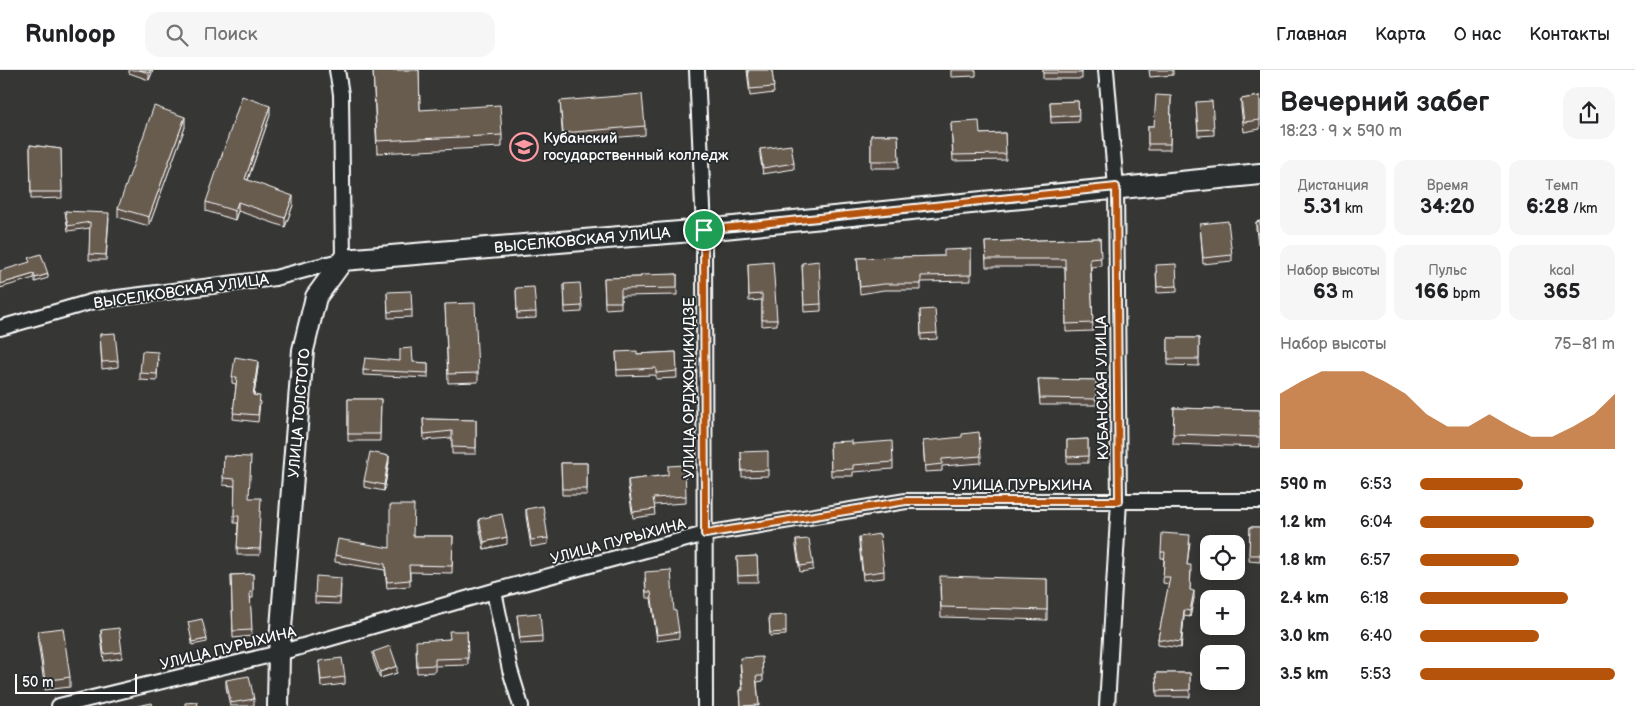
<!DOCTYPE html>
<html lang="ru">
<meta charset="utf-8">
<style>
:root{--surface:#fff;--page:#f6f6f6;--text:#202124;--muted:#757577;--line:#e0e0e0;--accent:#b45309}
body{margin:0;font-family:"Balsamiq Sans",sans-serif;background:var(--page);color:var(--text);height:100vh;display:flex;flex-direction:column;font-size:19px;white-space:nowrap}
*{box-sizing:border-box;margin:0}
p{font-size:16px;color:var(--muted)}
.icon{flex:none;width:28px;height:28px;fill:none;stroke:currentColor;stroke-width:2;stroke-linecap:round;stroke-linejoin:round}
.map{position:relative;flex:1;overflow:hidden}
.details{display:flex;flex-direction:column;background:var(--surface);width:375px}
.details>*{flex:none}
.tools{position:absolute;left:1200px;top:465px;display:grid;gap:10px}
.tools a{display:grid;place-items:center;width:45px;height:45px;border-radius:10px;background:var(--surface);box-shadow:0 2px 12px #0003;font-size:25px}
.scale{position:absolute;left:15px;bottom:12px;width:122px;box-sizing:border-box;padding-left:5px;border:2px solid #fff;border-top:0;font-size:14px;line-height:18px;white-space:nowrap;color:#fff;-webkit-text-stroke:4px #2a2d2e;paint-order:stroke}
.pin{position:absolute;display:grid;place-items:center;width:42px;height:42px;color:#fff;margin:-21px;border:2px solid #fff;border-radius:50%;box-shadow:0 1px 5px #0007}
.round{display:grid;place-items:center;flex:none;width:52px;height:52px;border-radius:15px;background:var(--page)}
.summary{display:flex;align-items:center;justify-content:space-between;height:85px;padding:0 20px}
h1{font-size:28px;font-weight:600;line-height:38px}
.figures{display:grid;grid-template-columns:repeat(3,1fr);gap:8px;height:85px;padding:5px 20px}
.figures div{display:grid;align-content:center;border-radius:12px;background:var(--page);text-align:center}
.figures b{font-size:21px;font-weight:600}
.figures small{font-size:14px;font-weight:400}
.figures p{font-size:14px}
.chart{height:140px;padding:10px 20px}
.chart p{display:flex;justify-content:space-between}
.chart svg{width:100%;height:90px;margin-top:5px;fill:var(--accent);opacity:.7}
ul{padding:0 20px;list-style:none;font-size:16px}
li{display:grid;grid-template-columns:80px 60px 1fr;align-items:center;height:38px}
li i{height:12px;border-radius:6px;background:var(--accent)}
header{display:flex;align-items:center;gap:30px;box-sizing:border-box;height:70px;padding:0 25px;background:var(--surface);border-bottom:1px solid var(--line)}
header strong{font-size:24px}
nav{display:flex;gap:28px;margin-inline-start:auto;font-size:18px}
.search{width:350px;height:45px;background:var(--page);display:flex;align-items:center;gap:12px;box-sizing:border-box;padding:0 18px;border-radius:15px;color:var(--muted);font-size:19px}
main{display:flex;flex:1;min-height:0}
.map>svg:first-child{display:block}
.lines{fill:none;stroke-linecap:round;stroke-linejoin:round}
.street-casing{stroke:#fff;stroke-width:18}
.secondary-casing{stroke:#fff;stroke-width:24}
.street{stroke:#2a2d2e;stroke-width:14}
.secondary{stroke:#2a2d2e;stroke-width:20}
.wall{fill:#594e44;stroke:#fff}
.shaded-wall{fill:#494037;stroke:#fff}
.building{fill:#685b4f;stroke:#fff}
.route-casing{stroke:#fff;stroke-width:10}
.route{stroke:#b45309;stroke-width:6}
.labels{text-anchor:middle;stroke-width:4;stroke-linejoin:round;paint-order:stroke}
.poi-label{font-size:15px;fill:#fff;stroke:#2a2d2e;text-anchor:start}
.street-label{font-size:15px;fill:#fff;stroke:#2a2d2e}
</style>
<header>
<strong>Runloop</strong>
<div class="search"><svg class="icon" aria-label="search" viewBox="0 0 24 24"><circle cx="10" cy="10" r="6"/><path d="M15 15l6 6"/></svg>Поиск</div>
<nav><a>Главная</a><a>Карта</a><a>О нас</a><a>Контакты</a></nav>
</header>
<main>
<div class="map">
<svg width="1260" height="636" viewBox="0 0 1260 636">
<rect width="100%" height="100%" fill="#363635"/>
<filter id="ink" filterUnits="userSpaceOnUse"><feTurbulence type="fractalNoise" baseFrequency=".02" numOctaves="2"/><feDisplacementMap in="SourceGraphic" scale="10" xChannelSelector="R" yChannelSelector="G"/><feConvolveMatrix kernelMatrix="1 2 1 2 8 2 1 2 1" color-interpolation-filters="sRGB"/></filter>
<g filter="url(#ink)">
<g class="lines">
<defs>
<path id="street" d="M697 0 704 160 705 636
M1106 0 1116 117 1119 431 1107 636
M0 258 94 231 275 208 343 190 341 24 337 0
M494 521 510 600 521 636
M59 636 279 583 494 521 705 464 906 431H1260"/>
<path id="secondary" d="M278 636 279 583 303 280 316 227 343 190 704 160 1260 104"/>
</defs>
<use href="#street" class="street-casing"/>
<use href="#secondary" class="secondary-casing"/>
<use href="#street" class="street"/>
<use href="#secondary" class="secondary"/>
</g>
<path class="wall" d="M129 0H153L149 10 129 3Z
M373 0H419L420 40 502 65V77L377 83Z
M747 0H772L774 23 750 26Z
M951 0H976V6L951 7Z
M1043 0H1082V9H1043Z
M1149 0H1173V5L1150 7Z
M1171 26 1170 80H1148V56H1154Z
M1260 26V59L1244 62 1241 38V29Z
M560 31 645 56V65L563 72Z
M1078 31 1079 52 1051 53 1050 32Z
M1196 32 1214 59V65L1198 66Z
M270 45 248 110 293 135 285 157 238 141 235 150 206 141V132Z
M951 53 980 64 1005 63 1006 90 953 91Z
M185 57 149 156 118 147V138Z
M871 65H898L899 98H871Z
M30 75 61 79 62 128 31 129Z
M760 79 794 93V99L763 104 760 86Z
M65 141 109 148 106 190H89L90 158 68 161Z
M1260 151V173L1258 174 1256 158V152Z
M1200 154 1232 185V191L1203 194Z
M1100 168 1101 196 1091 197 1093 261 1066 262 1065 197H986L985 172Z
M971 179V211L921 212V220H884L860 224 857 188 944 186Z
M802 193 821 234V241L804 242Z
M748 194 777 250V255L762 256V230L749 231Z
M1156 201 1177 216V222L1157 223Z
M677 204V225L621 226V238L605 239 604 208 641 207Z
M564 214 582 236V242L565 243Z
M516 218 536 242V248L517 249Z
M387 222 412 240V247L388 248Z
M445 234 478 303V312L448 313Z
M920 240 937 263V269L921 270Z
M100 264 118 291V297L102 299Z
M1168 268H1199V296L1168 295Z
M616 282 637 284 676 282 677 308 656 309V305L617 306Z
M158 289 157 311 140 310V303Z
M413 292 428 293V308L363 305V300Z
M258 297 254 325 260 332 258 352 233 349 236 314 232 313V307Z
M1038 309 1096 310V335H1040Z
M348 329H381L380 371H348Z
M1174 338 1260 340V377L1173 374Z
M423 349 476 350V384H452V368L424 370Z
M1088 369V393H1067V370Z
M923 371 981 386V393L942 396V401L925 402Z
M830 372 852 374 893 392V399L853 402V406H831Z
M741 382 768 400V406L742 407Z
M224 386 249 428 259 463H261L260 485H237L238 453H234L235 416 223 415Z
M389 392 384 421 364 417V411Z
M561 393H587V425H562Z
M668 405 686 426V433L654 435 655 445 633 448 628 416V410Z
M526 439 548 468V474L531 477 526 446Z
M479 449 507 474 484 479 479 456Z
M1250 457H1260V492L1249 491Z
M413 466H453L452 503 410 502V516L387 518 385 500 335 492V485L390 478Z
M859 467 884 501V508L863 510 859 473Z
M796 470 813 494V500L800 502 796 477Z
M1190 472 1187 495 1191 501 1190 520 1194 528 1190 547 1184 546 1181 578 1158 575V569L1169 514 1163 513 1164 488H1161V482Z
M757 486 758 512H738L737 487Z
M253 504V528H250L252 566 233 568 231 505Z
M645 508 679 562V568L657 571 651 528H646Z
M1047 509V550L941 547 940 516Z
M341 514 340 534 315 533V527Z
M517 545 542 566V573L520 574Z
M769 546 786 562V565L770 566Z
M101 560 122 582V588L104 591 101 567Z
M38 561 70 607V617L45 620 38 571Z
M467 561 468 595 435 596V602L417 603 416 578 449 569Z
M373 582 397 603 380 608 373 588Z
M319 591 345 607V614L321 617Z
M740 593 763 606V611L757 612 759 636H741L740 620H742Z
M1156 603H1190V627H1157Z
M226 610 254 629V635L250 636H230L226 617Z"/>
<path class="shaded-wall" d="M151 0H153L149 10V3Z
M270 36V45L245 118V109Z
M185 47V57L149 156V147Z
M293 126V135L285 157V148Z
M238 132V141L235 150V141Z
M34 204V208L0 218V214Z
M48 204V208L35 212V208Z
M258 291V297L253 332V325Z
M389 386V392L384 421V415Z
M507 467V474L484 479V472Z
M1194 521V528L1190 547V541Z
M1184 540V546L1181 578V572Z
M207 569V572L192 575V572Z
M397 596V603L380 608V602Z"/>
<path class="building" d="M139 0H151L149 3Z
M373 0H419L420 40 500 35 502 65 377 71Z
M748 0H772L774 17 750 19Z
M1043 0H1082V3H1043Z
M642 24 645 56 563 63 560 31Z
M1156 25 1171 26 1170 74H1148V56H1154Z
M242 26 270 36 245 109 293 126 285 148 238 132 235 141 206 132Z
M1260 26V50L1244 52 1241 29Z
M1078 31 1079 45 1051 47 1050 32Z
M1212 31 1214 59 1198 60 1196 32Z
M154 36 185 47 149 147 118 138Z
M979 51 980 64 1005 63 1006 84 953 85 951 53Z
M871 65H898L899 91H871Z
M30 75 61 79 62 122H31Z
M791 75 794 93 763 98 760 79Z
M65 141 109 143 106 185 89 184 90 152 68 156Z
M1228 151 1232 185 1203 188 1200 154Z
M1260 151V167H1258L1256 152Z
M1100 168 1101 188 1090 189 1093 253 1066 254 1065 189H986L985 172Z
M971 179V205L921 206V214H884L860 217 857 188 944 186V180Z
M41 184 48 204 35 208 34 204 0 214V201L30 192 28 188Z
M819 191 821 234 804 235 802 193Z
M773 192 777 250H762V224L749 225 748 194Z
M1176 194 1177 216 1157 217 1156 195Z
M677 204V218L621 219V232H605L604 208 641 207V205Z
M580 213 582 236 565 237 564 214Z
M534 217 536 242 517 243 516 218Z
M411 221 412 240 388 242 387 222Z
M475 233 478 303 448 304 445 234Z
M935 239 937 263 921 264 920 240Z
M115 263 118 291 102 292 100 264Z
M1168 268H1199V289H1168Z
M412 278 413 292 428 293V303L363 300 365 288 400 291V279Z
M142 281 158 282 157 304 140 303Z
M637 281V284L676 282 677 301 656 303V298L617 300 616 282Z
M235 287 258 291 253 325 260 326 258 345 233 343 237 307H232Z
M1038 309 1096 310V329L1040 328Z
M348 329H381L380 364H348Z
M1174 338 1260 340V367L1173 364Z
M423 349 476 350V378L452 377V361L424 364Z
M979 362 981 386 942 389V394L925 396 923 371 962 367V364Z
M1088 369V386L1067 387V370Z
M852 371V374L892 371 893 392 853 395V399L831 400 830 372Z
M768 381V400L742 401 741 382Z
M370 382 389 386 384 415 364 411Z
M224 386 251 387 249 428H261L259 463H261L260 479 237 478 239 446H234L235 409 223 408Z
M561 393H587V419H562Z
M685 395 686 426 653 428 655 439 633 442 628 410 668 405V396Z
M390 435H414L413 466H453L452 496 409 495 410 510 387 512 385 494 335 485 338 469 390 478Z
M543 436 548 468 531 470 526 439Z
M502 444 507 467 484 472 479 449Z
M1250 457H1260V485H1249Z
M1162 463 1190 465 1187 495H1191L1190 520 1194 521 1190 541 1184 540 1181 572 1158 569 1170 507H1163L1165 482H1161Z
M880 464 884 501 863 504 859 467Z
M809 469 813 494 800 496 796 470Z
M757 486 758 505 738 506 737 487Z
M671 500 674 541H676L679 562 657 565 651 522H646L645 502Z
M253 504V521L250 522 252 560 233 561 231 505Z
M316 506 341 508 340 528 315 527Z
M940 506 1047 509V540L941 537Z
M540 543 542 566 520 568 517 545Z
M786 545V562L770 563 769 546Z
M202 549 207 569 192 572 188 552Z
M63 558 70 607 45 611 38 561Z
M119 558 122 582 104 584 101 560Z
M449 561H467L468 588 435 589V595L417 596 416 571 450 569Z
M390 576 397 596 380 602 373 582Z
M762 587 763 606H756L759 635 741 636 740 620H743L740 588Z
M342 588 345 607 321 610 319 591Z
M1156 603H1190V620L1157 621Z
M249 606 254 629 231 633 226 610Z
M197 632 198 636H185V633Z
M152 633 153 636H137Z"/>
</g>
<g class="lines" filter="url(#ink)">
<defs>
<path id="route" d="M1116 117 1119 431H906L705 464 704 160Z"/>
</defs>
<use href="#route" class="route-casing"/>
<use href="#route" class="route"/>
</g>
<defs>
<symbol id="university-ring" viewBox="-11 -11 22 22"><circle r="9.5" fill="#2a2d2e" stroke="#ff9aa2" stroke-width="1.5"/><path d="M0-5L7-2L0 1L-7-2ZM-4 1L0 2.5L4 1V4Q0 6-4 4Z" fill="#ff9aa2"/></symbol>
</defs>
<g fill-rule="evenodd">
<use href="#university-ring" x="508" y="61" width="32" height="32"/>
</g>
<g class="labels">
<g class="poi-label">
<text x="543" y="73">Кубанский<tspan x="543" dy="17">государственный колледж</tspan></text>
</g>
<g class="street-label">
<text transform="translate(582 170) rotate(-5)" y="5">ВЫСЕЛКОВСКАЯ УЛИЦА</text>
<text transform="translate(181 221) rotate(-8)" y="5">ВЫСЕЛКОВСКАЯ УЛИЦА</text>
<text transform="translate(689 318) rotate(-90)" y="5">УЛИЦА ОРДЖОНИКИДЗЕ</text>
<text transform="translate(1102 318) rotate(-91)" y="5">КУБАНСКАЯ УЛИЦА</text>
<text transform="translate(299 343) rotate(-85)" y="5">УЛИЦА ТОЛСТОГО</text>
<text x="1022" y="420">УЛИЦА ПУРЫХИНА</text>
<text transform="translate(618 471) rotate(-15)" y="5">УЛИЦА ПУРЫХИНА</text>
<text transform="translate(228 578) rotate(-14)" y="5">УЛИЦА ПУРЫХИНА</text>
</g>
</g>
</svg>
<div class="tools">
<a><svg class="icon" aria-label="locate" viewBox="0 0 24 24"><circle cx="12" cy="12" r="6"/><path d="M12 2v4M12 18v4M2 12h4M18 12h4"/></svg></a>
<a>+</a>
<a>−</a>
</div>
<div class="scale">50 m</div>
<div class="pin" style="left:704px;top:160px;background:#1e9e55"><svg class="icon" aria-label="arrive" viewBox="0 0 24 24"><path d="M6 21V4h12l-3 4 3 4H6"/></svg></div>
</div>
<section class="details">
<div class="summary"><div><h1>Вечерний забег</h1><p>18:23 · 9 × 590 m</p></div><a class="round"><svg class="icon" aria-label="share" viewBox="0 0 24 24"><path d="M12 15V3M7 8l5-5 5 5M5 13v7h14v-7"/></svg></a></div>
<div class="figures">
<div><p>Дистанция</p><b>5.31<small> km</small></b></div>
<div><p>Время</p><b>34:20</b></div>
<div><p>Темп</p><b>6:28<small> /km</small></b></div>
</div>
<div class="figures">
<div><p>Набор высоты</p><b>63<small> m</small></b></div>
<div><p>Пульс</p><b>166<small> bpm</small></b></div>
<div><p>kcal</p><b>365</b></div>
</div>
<div class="chart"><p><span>Набор высоты</span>75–81 m</p>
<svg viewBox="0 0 160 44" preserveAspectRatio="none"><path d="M0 44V17L10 11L20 6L30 6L40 6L50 11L60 17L70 27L80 33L90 33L100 27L110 33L120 38L130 38L140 33L150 27L160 17V44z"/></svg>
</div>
<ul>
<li><b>590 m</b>6:53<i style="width:53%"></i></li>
<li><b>1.2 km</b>6:04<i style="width:89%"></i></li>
<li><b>1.8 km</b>6:57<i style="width:51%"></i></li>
<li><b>2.4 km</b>6:18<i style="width:76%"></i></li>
<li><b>3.0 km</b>6:40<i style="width:61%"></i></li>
<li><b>3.5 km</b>5:53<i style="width:100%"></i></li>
</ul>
</section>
</main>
